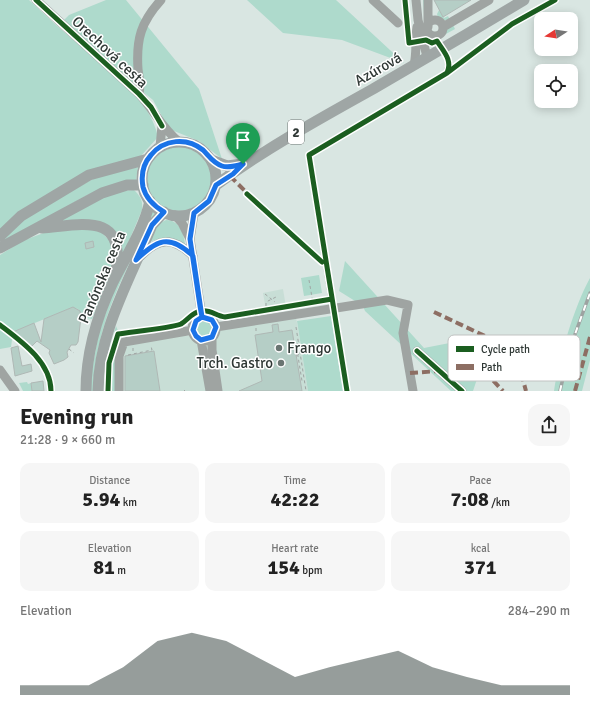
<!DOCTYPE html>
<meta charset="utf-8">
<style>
:root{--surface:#fff;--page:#f6f6f6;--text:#222;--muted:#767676;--accent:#6a7572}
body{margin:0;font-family:Signika,sans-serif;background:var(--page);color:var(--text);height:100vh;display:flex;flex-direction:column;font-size:15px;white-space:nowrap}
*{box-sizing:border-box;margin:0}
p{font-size:13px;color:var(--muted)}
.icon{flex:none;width:22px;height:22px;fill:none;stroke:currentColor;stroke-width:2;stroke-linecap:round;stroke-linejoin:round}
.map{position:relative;height:391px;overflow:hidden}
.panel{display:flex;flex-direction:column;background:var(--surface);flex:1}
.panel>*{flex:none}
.needle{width:26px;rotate:258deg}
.buttons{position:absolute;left:534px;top:12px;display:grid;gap:8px}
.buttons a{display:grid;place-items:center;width:44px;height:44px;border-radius:8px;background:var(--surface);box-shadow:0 2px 10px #0003;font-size:20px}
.pin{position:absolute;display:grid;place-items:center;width:34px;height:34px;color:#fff;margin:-41px -17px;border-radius:50% 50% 50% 0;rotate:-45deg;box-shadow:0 0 4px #0007}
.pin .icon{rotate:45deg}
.round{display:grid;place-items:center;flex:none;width:42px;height:42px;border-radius:12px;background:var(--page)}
.head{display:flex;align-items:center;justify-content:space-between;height:68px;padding:0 20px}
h1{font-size:22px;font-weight:700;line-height:30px}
.metrics{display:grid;grid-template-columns:repeat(3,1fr);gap:6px;height:68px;padding:4px 20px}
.metrics div{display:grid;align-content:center;border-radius:10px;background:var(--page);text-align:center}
.metrics b{font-size:20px;font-weight:700}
.metrics small{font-size:11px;font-weight:400}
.metrics p{font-size:11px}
.chart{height:112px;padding:8px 20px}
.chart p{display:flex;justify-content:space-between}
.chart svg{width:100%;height:72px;margin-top:4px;fill:var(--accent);opacity:.7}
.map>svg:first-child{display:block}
.built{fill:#c8ded6}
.green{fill:#aedacc}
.building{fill:#b5cec6;stroke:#afb8b5}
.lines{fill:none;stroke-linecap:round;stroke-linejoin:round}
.path{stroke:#a0a6a4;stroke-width:1;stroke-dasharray:3 3;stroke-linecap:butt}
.minor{stroke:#9fa4a2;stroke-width:9}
.major{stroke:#9fa6a5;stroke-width:11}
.rail-casing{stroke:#9da3a1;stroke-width:3.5}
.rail{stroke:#fff;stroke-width:2;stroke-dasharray:6;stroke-linecap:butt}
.quiet{stroke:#8d6e63;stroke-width:4;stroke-dasharray:8 4;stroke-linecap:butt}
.cycleway-casing{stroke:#fff;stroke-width:8}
.cycleway{stroke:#1b5e20;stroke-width:5}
.route-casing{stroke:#fff;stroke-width:8}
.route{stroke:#1a73e8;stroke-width:5}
.poi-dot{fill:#6a7572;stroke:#fff;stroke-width:1.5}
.labels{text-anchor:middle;stroke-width:3;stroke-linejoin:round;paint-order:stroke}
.shield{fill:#fff;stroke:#6d7472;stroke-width:1}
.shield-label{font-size:14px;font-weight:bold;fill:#2f3835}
.street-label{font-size:15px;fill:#2f3835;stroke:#fff}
.poi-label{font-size:15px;fill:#2f3835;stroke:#fff;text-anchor:start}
.key{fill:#fff;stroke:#c1c3c2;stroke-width:1}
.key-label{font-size:11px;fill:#2f3835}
</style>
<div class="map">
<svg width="590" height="391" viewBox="0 0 590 391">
<rect width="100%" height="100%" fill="#d9e6e2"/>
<path class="built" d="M283 289 286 307 266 310 263 293Z
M296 317 308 391H120L121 344 185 335 207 341 221 330Z"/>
<path class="green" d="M0 0H29C47 17 65 33 84 49 112 73 150 99 158 137L140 157 87 171 0 232Z
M106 0H126L199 89 222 159 199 141 169 129 153 100 119 72 63 21 69 15Z
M247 0H336L404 63 342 40 283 33Z
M423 0H426C426 12 419 42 439 37L445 30 453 25 455 29 435 40 428 38 425 31Z
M439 10 444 18 448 16 450 20H439L437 14Z
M147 179a32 32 0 1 1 64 0a32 32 0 1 1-64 0Z
M138 167 136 180C92 185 67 209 29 229 20 234 10 238 1 242L24 220 46 205 100 175Z
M134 190C141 197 143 201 142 210L121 260 110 230 51 224 115 191Z
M152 211 155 214C125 270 95 326 93 391H90L91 375 99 332 113 293Z
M166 220C179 220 184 233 185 244 171 236 163 237 149 242L158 224Z
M98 228 114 246 112 270 92 319 81 317 78 309 71 308 13 332 11 347 0 349V255L22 241 49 231Z
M345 261 424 348 470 339 488 346 473 391H451L365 311 363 306 339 291Z
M319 275 322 293 304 296 301 278Z
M590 278V360L582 391H554C559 358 574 307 590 278Z
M331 316 343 391H308L297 321Z
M196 328a8 8 0 1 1 16 0a8 8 0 1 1-16 0Z
M116 326 121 338 117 356 116 391H104L107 356Z
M27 382 28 384 31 383 32 391H23L19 383Z"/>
<path class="building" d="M434 0H471L443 17Z
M93 241 94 247 86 249 85 243Z
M73 307 80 311 81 317 78 342 76 345H71L67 352 68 357 64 360 54 364 49 353 50 350 37 341 30 348 13 332 34 323 41 342 44 319Z
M278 324 279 332 292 330 302 391H239L262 381 255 335 273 332 272 325Z
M18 346 22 366 31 364 32 371 15 376 11 348Z
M154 351 160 391H125V356Z
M43 381 44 391H32L31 383Z"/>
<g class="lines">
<path class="path" d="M309 280 313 303
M265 294 275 302
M329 302 306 154 444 72 447 56
M266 312V302L278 296
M332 317 344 391
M0 325C21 341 51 362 51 391
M296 327 306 391
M256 328V334
M298 344H296L302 381
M133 348V354
M69 349 74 353
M128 355 152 350 151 346
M296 355 306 353
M184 390 185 391"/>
<path class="minor" d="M36 0 139 94C154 110 161 127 179 142
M373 0 398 23
M416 0 418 20 427 57
M427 28a8 8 0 1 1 16 0a8 8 0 1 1-16 0Z
M428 27V0
M443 27 489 0
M414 65C417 53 415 40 417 27
M139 94C141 85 139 77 138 69 136 39 141 22 161 0
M160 147 162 126
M194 213 190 239 202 317
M175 215 182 223 190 239
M140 257C159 237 173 237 193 256
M192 329a12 12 0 1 1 24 0a12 12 0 1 1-24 0Z
M216 327 387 300 408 305 403 333 413 391
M212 337V350L218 391
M201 340 210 391
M417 351 462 391
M0 370 15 391
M119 391V356L124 342 193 330"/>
<path class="major" d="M142 179a37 37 0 1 1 74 0a37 37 0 1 1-74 0Z
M211 160 227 166 243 164
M216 185C265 149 319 119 373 89 423 60 474 30 524 0
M42 228C80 225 126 211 116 271
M0 236 21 216 89 175 148 159
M0 248 102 193 127 185H143
M86 391C86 353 97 316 113 282 126 256 144 229 150 201
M98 391C99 330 130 280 152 225L164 212"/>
<defs>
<path id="rail" d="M560 391 570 348 590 293"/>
</defs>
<use href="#rail" class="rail-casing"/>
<use href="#rail" class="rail"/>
<path class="quiet" d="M230 176 250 196
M434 312 487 337 523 380 526 391
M485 372 503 391
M410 373 439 371
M575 391 590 337"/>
<defs>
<path id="cycleway" d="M36 0 139 94 151 107 162 126
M405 0 409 43 426 40 432 43 437 41C443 51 453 60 447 73
M247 194 322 262
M0 325C21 341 51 362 51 391
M417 351 462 391
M108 391 109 363 118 334C130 332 172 328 181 324 188 320 192 312 201 311 210 309 216 316 225 317L332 299
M347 391 309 155 447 73 512 24 555 0"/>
</defs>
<use href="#cycleway" class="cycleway-casing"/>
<use href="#cycleway" class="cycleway"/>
</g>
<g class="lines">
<defs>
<path id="route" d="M243 164C236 166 228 168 222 166 213 163 209 156 203 150 187 137 164 139 151 155 143 164 141 176 143 187 146 199 154 206 164 212L152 225 136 260C157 240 169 233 193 256L202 317 196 321 193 330 196 336 201 340 212 337 216 327 212 320 202 317 200 306 190 239 194 213 209 201 216 185 233 174 243 164"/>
</defs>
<use href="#route" class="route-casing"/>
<use href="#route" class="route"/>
</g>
<g class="poi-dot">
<circle cx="279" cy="348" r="4"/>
<circle cx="281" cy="363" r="4"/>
</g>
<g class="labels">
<rect class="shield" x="288" y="120" width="16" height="24" rx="3"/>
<g class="shield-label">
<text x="296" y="137">2</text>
</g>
<g class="street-label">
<text transform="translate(110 52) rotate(43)" y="5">Orechová cesta</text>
<text transform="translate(378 69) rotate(-30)" y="5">Azúrová</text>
<text transform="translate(102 277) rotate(-67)" y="5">Panónska cesta</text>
</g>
<g class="poi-label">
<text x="287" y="353">Frango</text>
<text x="273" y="368" text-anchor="end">Trch. Gastro</text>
</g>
</g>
<rect x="448" y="335" width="132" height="46" rx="6" class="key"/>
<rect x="456" y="346" width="18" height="6" fill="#1b5e20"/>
<rect x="456" y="364" width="18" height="6" fill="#8d6e63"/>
<g class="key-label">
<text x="481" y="353">Cycle path</text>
<text x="481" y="371">Path</text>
</g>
</svg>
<div class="buttons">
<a><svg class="needle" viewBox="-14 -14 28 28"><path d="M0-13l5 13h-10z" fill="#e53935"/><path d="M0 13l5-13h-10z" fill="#767676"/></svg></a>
<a><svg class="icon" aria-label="locate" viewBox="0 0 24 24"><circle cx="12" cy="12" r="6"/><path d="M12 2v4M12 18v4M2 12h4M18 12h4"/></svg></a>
</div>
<div class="pin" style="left:243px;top:164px;background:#1e9e55"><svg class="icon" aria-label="arrive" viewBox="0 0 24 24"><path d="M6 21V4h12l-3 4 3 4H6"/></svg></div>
</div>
<section class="panel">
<div class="head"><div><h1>Evening run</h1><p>21:28 · 9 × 660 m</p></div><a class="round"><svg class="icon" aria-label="share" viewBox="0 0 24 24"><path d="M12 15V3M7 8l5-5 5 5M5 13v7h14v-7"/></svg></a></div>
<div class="metrics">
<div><p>Distance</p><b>5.94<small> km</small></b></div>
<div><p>Time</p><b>42:22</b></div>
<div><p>Pace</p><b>7:08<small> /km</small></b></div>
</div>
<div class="metrics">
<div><p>Elevation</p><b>81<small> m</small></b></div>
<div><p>Heart rate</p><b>154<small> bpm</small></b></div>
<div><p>kcal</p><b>371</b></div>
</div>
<div class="chart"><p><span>Elevation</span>284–290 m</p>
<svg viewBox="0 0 160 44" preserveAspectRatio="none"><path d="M0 44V38L10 38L20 38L30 27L40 11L50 6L60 11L70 22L80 33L90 27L100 22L110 17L120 27L130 33L140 38L150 38L160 38V44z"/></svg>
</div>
</section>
